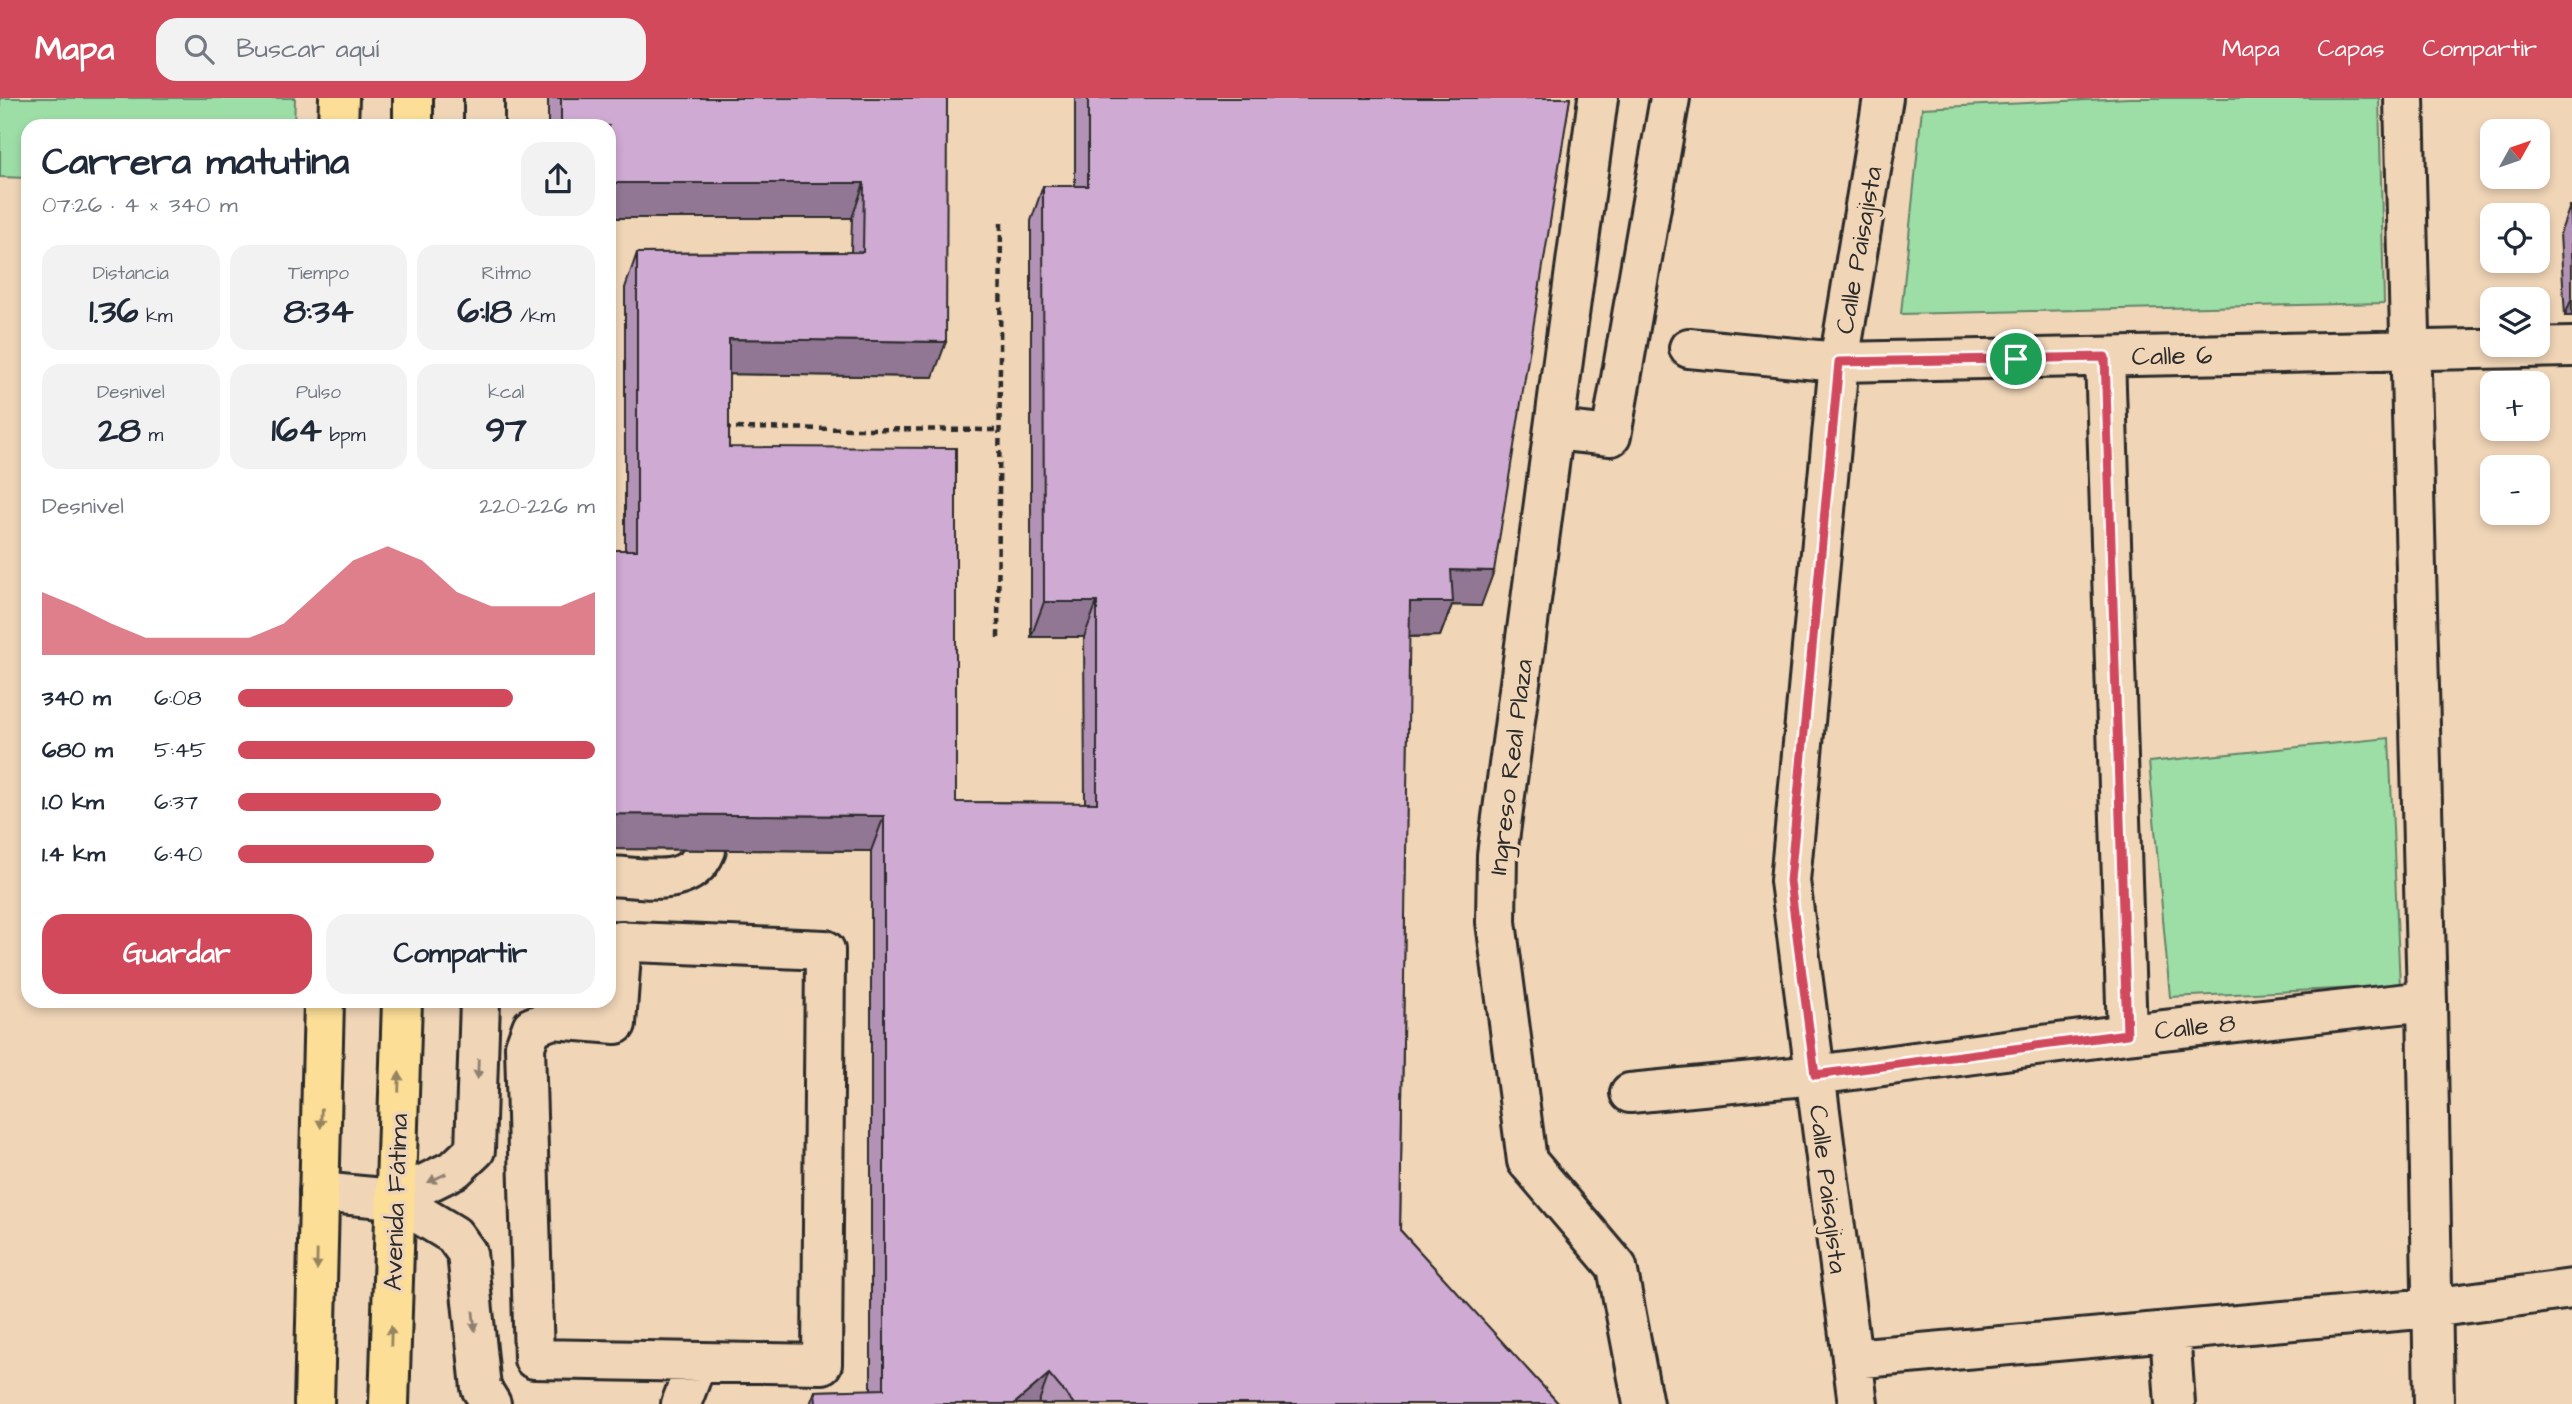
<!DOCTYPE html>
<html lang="es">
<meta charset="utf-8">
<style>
:root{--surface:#fff;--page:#f2f2f3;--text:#1f2937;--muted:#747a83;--accent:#d1495b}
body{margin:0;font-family:"Architects Daughter",sans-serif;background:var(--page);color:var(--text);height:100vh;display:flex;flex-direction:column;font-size:26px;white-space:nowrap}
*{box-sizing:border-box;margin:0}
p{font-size:23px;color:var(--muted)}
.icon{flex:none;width:38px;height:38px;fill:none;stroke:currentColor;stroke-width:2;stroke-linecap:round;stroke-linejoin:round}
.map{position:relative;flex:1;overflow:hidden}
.details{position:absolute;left:21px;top:21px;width:595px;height:889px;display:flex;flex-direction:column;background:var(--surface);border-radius:21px;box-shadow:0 4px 10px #0003}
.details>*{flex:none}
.needle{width:46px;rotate:50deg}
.controls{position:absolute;left:2480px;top:21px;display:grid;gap:14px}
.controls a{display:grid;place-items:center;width:70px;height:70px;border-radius:14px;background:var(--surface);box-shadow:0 4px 10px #0003;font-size:35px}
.pin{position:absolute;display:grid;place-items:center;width:60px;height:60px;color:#fff;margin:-30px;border:4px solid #fff;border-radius:50%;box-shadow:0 2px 7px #0007}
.round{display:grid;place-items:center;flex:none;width:74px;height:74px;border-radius:21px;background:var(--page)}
.headline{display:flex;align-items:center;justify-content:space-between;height:119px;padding:0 21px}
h1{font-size:38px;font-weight:700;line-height:52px}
.figures{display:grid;grid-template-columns:repeat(3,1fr);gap:10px;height:119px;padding:7px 21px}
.figures div{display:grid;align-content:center;border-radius:18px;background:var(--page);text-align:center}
.figures b{font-size:35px;font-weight:700}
.figures small{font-size:19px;font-weight:400}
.figures p{font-size:19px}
.chart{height:196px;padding:14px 21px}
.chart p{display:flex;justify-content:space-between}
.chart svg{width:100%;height:126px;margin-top:7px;fill:var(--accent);opacity:.7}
.cta{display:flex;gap:14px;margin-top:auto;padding:14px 21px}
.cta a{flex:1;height:80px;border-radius:21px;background:var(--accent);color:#fff;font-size:28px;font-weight:700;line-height:80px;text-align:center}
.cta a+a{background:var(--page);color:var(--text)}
ul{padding:0 21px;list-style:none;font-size:23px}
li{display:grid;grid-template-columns:112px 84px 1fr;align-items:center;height:52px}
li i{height:18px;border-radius:9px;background:var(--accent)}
header{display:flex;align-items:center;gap:42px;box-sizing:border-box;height:98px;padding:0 35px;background:var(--accent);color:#fff}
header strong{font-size:33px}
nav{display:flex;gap:38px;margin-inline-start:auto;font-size:24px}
.search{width:490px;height:63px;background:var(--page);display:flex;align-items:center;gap:18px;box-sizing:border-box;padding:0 24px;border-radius:21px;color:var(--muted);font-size:26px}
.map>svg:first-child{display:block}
.green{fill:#9ddea7;stroke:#648469;stroke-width:2}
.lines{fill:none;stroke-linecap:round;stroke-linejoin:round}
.minor-casing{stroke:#2b2b2b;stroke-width:44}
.major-casing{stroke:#2b2b2b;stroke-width:44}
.path{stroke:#2b2b2b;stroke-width:4.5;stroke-dasharray:7 5;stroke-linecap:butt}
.minor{stroke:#f0d5b7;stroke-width:38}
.major{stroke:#fcde96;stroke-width:38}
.wall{fill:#b292b5;stroke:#2b2b2b;stroke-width:2}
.shaded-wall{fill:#917794;stroke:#2b2b2b;stroke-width:2}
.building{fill:#cfaad3;stroke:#2b2b2b;stroke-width:2}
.oneway{fill:#8e8071}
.oneway2{fill:#948460}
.route-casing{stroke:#fff;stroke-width:14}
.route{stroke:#d1495b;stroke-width:9}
.labels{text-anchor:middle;stroke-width:7;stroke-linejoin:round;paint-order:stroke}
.street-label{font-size:26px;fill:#2b2b2b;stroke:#f0d5b7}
</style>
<header>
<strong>Mapa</strong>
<div class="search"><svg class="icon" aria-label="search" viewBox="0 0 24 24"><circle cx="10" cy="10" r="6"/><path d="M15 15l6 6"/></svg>Buscar aquí</div>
<nav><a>Mapa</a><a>Capas</a><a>Compartir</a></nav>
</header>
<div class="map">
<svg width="2572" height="1306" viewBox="0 0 2572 1306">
<rect width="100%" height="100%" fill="#f0d5b7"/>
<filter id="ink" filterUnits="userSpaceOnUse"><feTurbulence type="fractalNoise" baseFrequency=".0143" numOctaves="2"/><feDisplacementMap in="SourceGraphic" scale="14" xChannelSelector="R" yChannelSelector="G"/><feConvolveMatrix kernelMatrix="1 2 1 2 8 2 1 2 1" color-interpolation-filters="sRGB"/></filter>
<g filter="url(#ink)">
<path class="green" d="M0 0H295L294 28H28V80L0 79Z
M2129 0H2379L2384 205 1901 216 1922 10Z
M2389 640 2400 888 2170 899 2149 664Z"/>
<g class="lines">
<defs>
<path id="minor" d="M1598 0 1497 757 1496 824 1527 1063 1617 1169 1643 1306
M2404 0 2427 903 2434 1306
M484 28V0
M1689 250 1839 264 2572 249
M2105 259 2127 936
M1554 332 1611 338 1670 0
M609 778C644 779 690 792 706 752
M609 843 825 852 822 1266 534 1261 525 948 532 929 553 921 616 926 622 843
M1630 995 1815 977 2127 936 2427 903
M319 1094 394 1101 454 1137 467 1155 481 1290 491 1306
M394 1101 455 1071 475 1052 480 903
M2170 1233 2175 1306
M1852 1261 2431 1210 2572 1191
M681 1306 697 1264
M1858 1306 1790 783 1839 264 1883 0"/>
<path id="major" d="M338 28 339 0
M413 28V0
M314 1306 324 903
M389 1306 402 903"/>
</defs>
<use href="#minor" class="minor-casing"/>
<use href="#major" class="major-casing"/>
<path class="path" d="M724 330 1000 332
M998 540 1001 123"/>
<use href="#minor" class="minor"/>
<use href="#major" class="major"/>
</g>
<path class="wall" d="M548 0H947L933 279 729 276V349L956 704 1085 705 1084 539H1031V123L1043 88H1075V0H1570L1481 508 1452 507 1440 538 1409 539 1400 1132 1559 1306H810L815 1293 871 1292V753L609 751V452H625V190L637 155 851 154 852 120 609 28H548Z
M2570 108H2572V218H2565L2560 136Z"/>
<path class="shaded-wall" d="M609 85H864L852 120H609Z
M2572 199V218H2565Z
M729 241 946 244 933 279 716 276Z
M1451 472 1494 473 1481 508 1452 507 1440 538 1397 539 1410 504Z
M1044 504H1097L1084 539H1031Z
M609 716 884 718 871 753 609 751Z
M1049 1276 1038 1306H1014Z"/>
<path class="building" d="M561 0H947L946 244 729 241V349L956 350V704L1097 705V504H1044L1043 88H1088V0H1570L1494 473 1451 472 1453 504H1410L1400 1132 1559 1306H1074L1049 1276 1014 1306H816L815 1293 884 1291V718L609 716V452H637V155L863 154 864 85H609V28H561Z
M2570 108H2572V141Z"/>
<defs><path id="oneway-solid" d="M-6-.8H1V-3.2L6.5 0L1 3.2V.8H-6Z" transform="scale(1.75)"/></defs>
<g class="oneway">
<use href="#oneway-solid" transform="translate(478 971) rotate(92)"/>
<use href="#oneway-solid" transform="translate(437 1080) rotate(154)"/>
<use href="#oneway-solid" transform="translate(474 1223) rotate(84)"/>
</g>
<g class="oneway2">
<use href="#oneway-solid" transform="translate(399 984) rotate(-88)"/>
<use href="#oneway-solid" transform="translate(321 1020) rotate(92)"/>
<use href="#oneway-solid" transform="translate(317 1162) rotate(91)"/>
<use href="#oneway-solid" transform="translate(391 1238) rotate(-89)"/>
</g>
</g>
<g class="lines" filter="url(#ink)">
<defs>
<path id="route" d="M2105 259 2127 936 1815 977 1790 783 1839 264Z"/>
</defs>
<use href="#route" class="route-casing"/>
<use href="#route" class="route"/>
</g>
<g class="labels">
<g class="street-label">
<text transform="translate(1858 152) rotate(-80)" y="9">Calle Paisajista</text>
<text transform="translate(2172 257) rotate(-1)" y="9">Calle 6</text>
<text transform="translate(1510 669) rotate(-83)" y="9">Ingreso Real Plaza</text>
<text transform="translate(2195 928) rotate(-6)" y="9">Calle 8</text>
<text transform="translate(1829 1091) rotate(83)" y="9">Calle Paisajista</text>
<text transform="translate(395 1104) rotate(-88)" y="9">Avenida Fátima</text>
</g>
</g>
</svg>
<div class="controls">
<a><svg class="needle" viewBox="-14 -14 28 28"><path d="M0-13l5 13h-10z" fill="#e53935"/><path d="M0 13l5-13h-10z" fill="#747a83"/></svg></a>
<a><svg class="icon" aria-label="locate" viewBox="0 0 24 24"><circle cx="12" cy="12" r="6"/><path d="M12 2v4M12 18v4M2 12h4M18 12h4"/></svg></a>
<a><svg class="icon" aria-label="layers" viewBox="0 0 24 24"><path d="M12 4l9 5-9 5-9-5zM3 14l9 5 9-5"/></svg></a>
<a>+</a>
<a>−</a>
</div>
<div class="pin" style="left:2016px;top:261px;background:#1e9e55"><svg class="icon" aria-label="arrive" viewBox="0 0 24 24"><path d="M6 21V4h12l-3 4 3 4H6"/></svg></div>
<section class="details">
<div class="headline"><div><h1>Carrera matutina</h1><p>07:26 · 4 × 340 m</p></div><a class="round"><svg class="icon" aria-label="share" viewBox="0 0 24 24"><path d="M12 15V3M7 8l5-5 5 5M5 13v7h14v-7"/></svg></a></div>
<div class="figures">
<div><p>Distancia</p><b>1.36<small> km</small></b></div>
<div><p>Tiempo</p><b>8:34</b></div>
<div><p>Ritmo</p><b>6:18<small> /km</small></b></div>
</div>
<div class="figures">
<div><p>Desnivel</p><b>28<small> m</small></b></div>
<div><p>Pulso</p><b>164<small> bpm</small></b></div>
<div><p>kcal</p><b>97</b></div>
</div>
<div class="chart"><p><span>Desnivel</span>220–226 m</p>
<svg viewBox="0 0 160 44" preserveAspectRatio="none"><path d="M0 44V22L10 27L20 33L30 38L40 38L50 38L60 38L70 33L80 22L90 11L100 6L110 11L120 22L130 27L140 27L150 27L160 22V44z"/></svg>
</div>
<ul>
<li><b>340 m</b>6:08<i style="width:77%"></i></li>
<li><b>680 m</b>5:45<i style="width:100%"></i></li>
<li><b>1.0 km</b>6:37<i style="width:57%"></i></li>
<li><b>1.4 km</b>6:40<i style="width:55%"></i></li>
</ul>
<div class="cta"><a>Guardar</a><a>Compartir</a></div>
</section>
</div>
